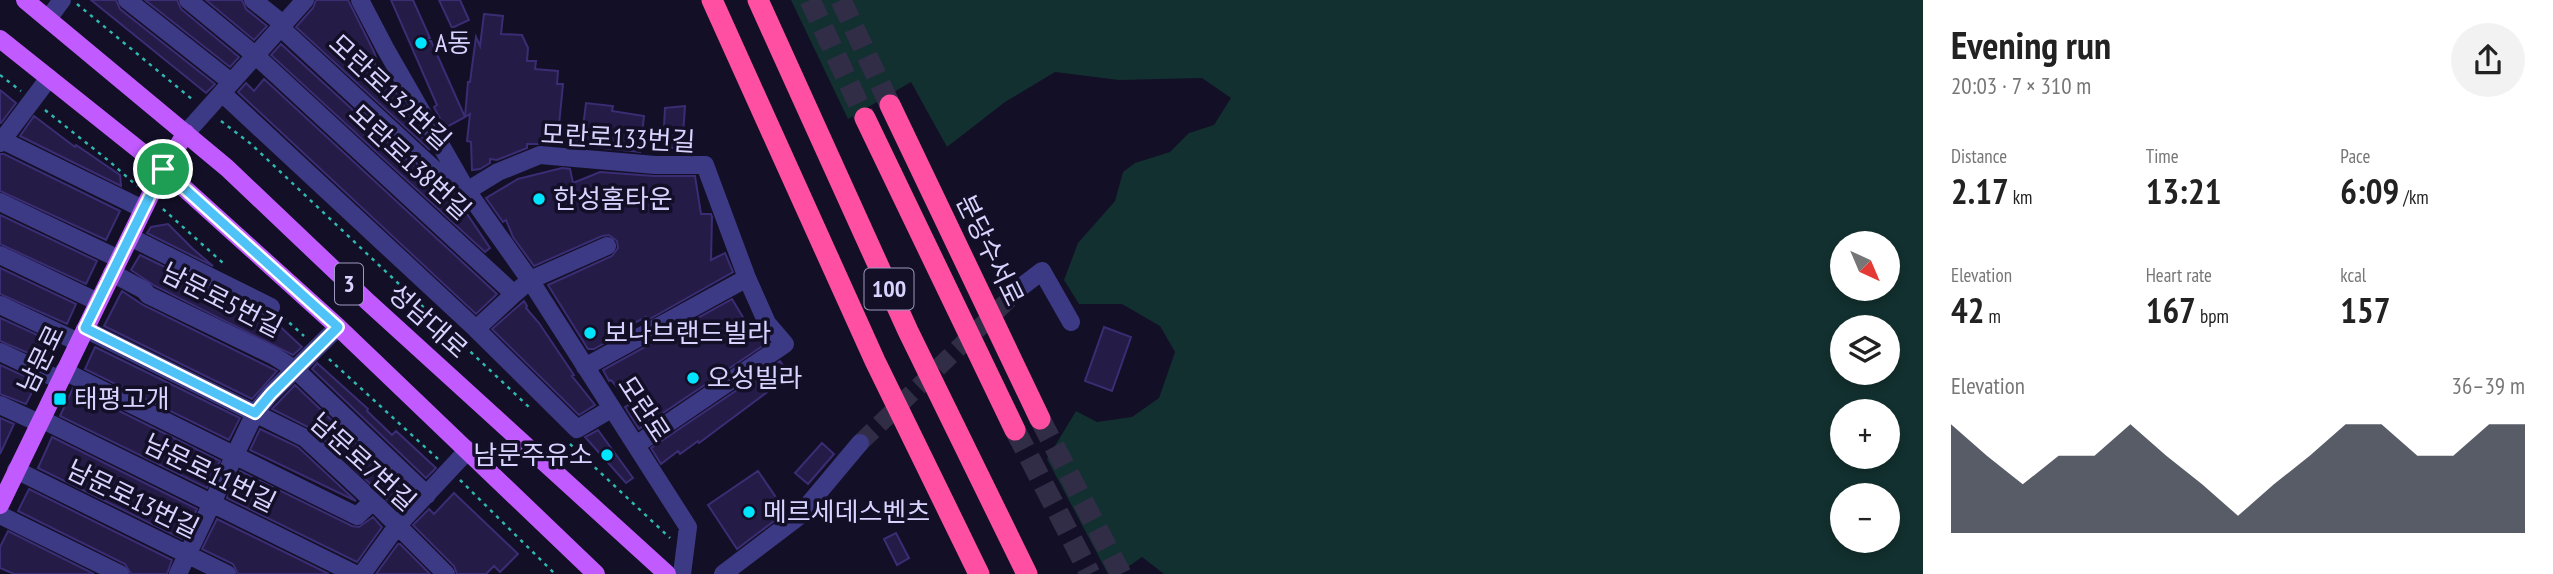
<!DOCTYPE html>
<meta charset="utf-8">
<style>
:root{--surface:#fff;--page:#f2f2f2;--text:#222;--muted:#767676;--accent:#111827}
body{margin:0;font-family:"PT Sans Narrow","Noto Sans KR",sans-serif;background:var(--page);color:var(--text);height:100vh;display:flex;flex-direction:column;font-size:26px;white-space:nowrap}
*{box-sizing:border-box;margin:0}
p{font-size:23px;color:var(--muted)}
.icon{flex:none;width:38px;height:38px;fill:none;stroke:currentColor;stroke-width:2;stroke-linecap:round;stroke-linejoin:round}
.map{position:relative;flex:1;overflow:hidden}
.side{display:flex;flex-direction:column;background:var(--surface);width:630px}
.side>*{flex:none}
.needle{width:46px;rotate:136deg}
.fabs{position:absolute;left:1830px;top:231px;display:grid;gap:14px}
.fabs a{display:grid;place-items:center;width:70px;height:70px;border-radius:50%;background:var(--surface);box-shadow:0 4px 10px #0003;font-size:35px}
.pin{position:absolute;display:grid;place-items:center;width:60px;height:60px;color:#fff;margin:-30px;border:4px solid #fff;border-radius:50%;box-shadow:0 2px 7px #0007}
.round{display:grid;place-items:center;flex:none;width:74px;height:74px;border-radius:37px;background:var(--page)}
.head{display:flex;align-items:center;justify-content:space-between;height:119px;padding:0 28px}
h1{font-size:38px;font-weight:700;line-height:52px}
.figures{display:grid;grid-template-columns:repeat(3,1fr);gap:10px;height:119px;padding:7px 28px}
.figures div{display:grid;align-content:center}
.figures b{font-size:35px;font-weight:700}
.figures small{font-size:19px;font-weight:400}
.figures p{font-size:19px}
.chart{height:196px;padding:14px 28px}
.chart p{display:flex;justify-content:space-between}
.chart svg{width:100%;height:126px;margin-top:7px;fill:var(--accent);opacity:.7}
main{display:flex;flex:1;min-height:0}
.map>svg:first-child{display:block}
.green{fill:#12302f;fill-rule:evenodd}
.building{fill:#241b47;stroke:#3b2d73;stroke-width:2}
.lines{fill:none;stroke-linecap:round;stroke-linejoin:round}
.minor-tunnel{stroke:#312d47;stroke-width:18;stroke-dasharray:18 9;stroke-linecap:butt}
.highway-tunnel{stroke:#312d47;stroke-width:21;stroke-dasharray:21 10;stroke-linecap:butt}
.path{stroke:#2fb8b0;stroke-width:2.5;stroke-dasharray:3.5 5;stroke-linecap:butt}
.minor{stroke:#3d3a85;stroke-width:18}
.major{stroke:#c25bff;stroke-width:18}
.highway{stroke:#ff4fa3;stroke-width:21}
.route-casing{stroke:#fff;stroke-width:14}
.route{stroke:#4fc3f7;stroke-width:9}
.poi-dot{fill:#00e5ff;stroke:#130f26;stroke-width:2.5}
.labels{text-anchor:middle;stroke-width:7;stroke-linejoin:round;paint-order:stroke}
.shield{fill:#130f26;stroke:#9e99be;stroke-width:2}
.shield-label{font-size:24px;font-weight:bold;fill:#d9d4ff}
.poi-label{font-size:26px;fill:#d9d4ff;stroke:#130f26;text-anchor:start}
.street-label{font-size:26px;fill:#d9d4ff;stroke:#130f26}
</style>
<main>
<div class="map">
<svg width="1923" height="574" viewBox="0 0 1923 574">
<rect width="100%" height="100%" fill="#130f26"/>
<path class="green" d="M791 0H1923V574H1164L1142 557 1118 574H1108L1047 459 1076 411 1097 422 1132 417 1159 398 1175 352 1160 326 1122 304H1079L1064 280 1078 243 1115 201 1123 172 1135 163 1170 152 1189 133 1214 125 1231 98 1202 78 1119 80 1055 72 1005 102 947 147 911 82 848 119ZM1843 243H1888V289H1843ZM1843 327H1888V373H1843ZM1843 411H1888V457H1843ZM1843 495H1888V541H1843Z"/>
<path class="building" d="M91 0H116L120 9 215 84 206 93Z
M145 0H177L181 9 239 57 230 67Z
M206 0H242L246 9 267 26 254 40Z
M316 0H348L374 52 376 58 373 62 385 74 430 150 296 27 313 8Z
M391 0H413L430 38 425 40 431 41 465 117 445 128 434 107 437 105Z
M439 0H460L469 20 452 28Z
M484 14 503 16 501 34 522 35 528 48 527 61H536L535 69 558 71 557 84H563L559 125 583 127 586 103 613 106 612 111 644 116 640 152 563 144H527V148L497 160 490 159V163L480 169 472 170 471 142 467 141 470 114 465 117 468 82H470L476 37 480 46Z
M281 44 439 189 457 199 490 248 485 252 271 55Z
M264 79 497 294 476 314 238 92 246 83 254 91Z
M0 90 16 103 1 123H0Z
M685 106 682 149 663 147 665 108Z
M34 116 75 147 76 145 120 175 121 186 20 136Z
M0 154H4L120 211 106 240 0 191Z
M562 168 570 169 573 183 600 172 654 176H695L701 214H711L712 217 711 260 725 253 733 272 648 320 646 317 622 329 624 332 594 349H588L548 285 612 256 618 248 617 241 609 235 602 236 534 266 513 237 506 220 503 222 486 198 518 179Z
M0 215 97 261 86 284 0 244Z
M168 224 192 248 213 266 147 233 151 227Z
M140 255 271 318 302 347 293 355 155 286 131 270Z
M0 268 76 304 67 324 0 294Z
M122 291 143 305 277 371 252 399 104 326Z
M732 299 747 324 751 322 764 345 639 429 625 407 631 403 611 380 609 381 603 370Z
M524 301 527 306 526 308 539 323 574 375 572 376 595 405 579 415 492 329Z
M0 318 57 344 47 361 0 341Z
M1104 327 1131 337 1112 391 1085 381Z
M95 347 240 418 229 440 85 369Z
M780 361 790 375 699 443 698 441 680 454 678 451 661 464 651 448Z
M317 363 368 409 367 411 392 435 396 431 436 468 426 478 312 369Z
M0 365 37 382 26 404 0 394Z
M295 385 410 495 397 509 312 429 272 409Z
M73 388 220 461 207 488 60 416Z
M0 418 14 424 0 454Z
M260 429 298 447 356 501 250 450Z
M598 430 633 478 626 483 585 437Z
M52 437 197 509 182 539 38 468Z
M822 443 834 454 808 484 795 473Z
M240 471 352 526 359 527 373 517 382 527 357 562 227 498Z
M758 471 786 512 737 549 708 505Z
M29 489 172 560 167 574H131L125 564 18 511Z
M454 493 518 554 500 572 494 566 486 574H457L454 566 413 525 429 509 434 514Z
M217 519 329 574H238L233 564 202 549Z
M8 531 94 574H14L0 568V547Z
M896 533 909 558 897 565 884 539Z
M398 544H400L430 574H376Z"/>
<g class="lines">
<path class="minor-tunnel" d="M860 443 1025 284"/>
<path class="highway-tunnel" d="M810 0 865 118
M841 0 890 105
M1040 419 1121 574
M1015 430 1090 574"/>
<path class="path" d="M77 4 193 100
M0 75 21 91
M45 110 109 161 137 186
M221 121 251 144 531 409
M163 209 223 263
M283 317 304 336
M329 359 438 459
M570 444 670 538
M460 480 555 574"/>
<path class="minor" d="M127 0 231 82
M188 0 255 55 514 294 530 280 607 246
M253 0 283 24
M360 0 385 48 467 191 530 280 688 527 682 574
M48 19 62 0
M280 27 447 181 467 191 498 172 540 155 655 165H705L747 278 767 323 785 344 636 445
M222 93 476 329 577 429 611 409
M186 133 305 0
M0 139 143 209
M0 143 49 78
M0 202 119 259
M130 237 271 307
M0 255 98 302
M112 273 144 290 148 295 274 356 296 370 427 495
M1025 284 1042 271 1071 322
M0 305 78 342
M85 329 305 438 373 501 446 574
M476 329 514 294
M0 352 60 380
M585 367 747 278
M64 371 357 516 373 501
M0 405 39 423
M41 419 355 574
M16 470 227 574
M0 515 120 574
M178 574 255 413 270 394 338 327
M362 574 397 526 468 450
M723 574 798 517 860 443"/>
<path class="major" d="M25 0 227 168 367 301 667 574
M0 39 163 169 338 327 596 574
M0 505 163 169 186 133"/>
<path class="highway" d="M712 0 875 361 979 574
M758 0 908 331 1027 574
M890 105 1040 419
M865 118 1015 430"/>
</g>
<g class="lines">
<defs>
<path id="route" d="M163 169 338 327 271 394 255 413 85 328Z"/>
</defs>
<use href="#route" class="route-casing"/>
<use href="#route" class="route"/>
</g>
<g class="poi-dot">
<circle cx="421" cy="43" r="7"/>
<circle cx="539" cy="199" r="7"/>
<circle cx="590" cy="333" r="7"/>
<circle cx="693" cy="378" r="7"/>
<rect x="53" y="392" width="14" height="14" rx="3.5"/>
<circle cx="607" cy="455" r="7"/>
<circle cx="749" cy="512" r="7"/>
</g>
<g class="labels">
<g class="shield">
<rect x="335" y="263.5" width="28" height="41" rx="5"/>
<rect x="864.5" y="268.5" width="49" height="41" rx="5"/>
</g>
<g class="shield-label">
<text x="349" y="292">3</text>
<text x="889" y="297">100</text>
</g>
<g class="poi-label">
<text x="435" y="52">A동</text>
<text x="553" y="208">한성홈타운</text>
<text x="604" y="342">보나브랜드빌라</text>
<text x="707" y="387">오성빌라</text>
<text x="74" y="408">태평고개</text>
<text x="593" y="464" text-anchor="end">남문주유소</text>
<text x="763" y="521">메르세데스벤츠</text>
</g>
<g class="street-label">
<text transform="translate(390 92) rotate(43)" y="9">모란로132번길</text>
<text transform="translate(618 138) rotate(3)" y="9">모란로133번길</text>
<text transform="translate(410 162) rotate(43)" y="9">모란로138번길</text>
<text transform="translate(990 250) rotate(64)" y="9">분당수서로</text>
<text transform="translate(222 300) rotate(27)" y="9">남문로5번길</text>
<text transform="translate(428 321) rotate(42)" y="9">성남대로</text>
<text transform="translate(41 359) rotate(-64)" y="9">남문로</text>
<text transform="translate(644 409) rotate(57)" y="9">모란로</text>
<text transform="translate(363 462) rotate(42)" y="9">남문로7번길</text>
<text transform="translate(210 473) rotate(26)" y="9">남문로11번길</text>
<text transform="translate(133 499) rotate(26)" y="9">남문로13번길</text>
</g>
</g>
</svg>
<div class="fabs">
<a><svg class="needle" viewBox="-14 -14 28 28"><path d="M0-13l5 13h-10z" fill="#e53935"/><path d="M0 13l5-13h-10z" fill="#767676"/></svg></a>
<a><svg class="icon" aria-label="layers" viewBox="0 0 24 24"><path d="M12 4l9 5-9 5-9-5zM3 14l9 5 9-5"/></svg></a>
<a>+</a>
<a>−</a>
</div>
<div class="pin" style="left:163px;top:169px;background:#1e9e55"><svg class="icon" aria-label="arrive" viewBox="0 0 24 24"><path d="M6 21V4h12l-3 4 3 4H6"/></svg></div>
</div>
<section class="side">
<div class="head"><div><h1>Evening run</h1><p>20:03 · 7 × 310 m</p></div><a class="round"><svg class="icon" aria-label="share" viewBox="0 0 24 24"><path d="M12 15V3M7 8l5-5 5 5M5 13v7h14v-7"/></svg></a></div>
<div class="figures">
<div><p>Distance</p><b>2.17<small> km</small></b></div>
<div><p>Time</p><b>13:21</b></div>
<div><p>Pace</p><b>6:09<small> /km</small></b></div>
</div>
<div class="figures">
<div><p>Elevation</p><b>42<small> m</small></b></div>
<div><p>Heart rate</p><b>167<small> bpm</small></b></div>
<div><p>kcal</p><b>157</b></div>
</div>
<div class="chart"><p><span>Elevation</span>36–39 m</p>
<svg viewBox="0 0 160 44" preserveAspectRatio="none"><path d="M0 44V6L10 17L20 27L30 17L40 17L50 6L60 17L70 27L80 38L90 27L100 17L110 6L120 6L130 17L140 17L150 6L160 6V44z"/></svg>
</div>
</section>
</main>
